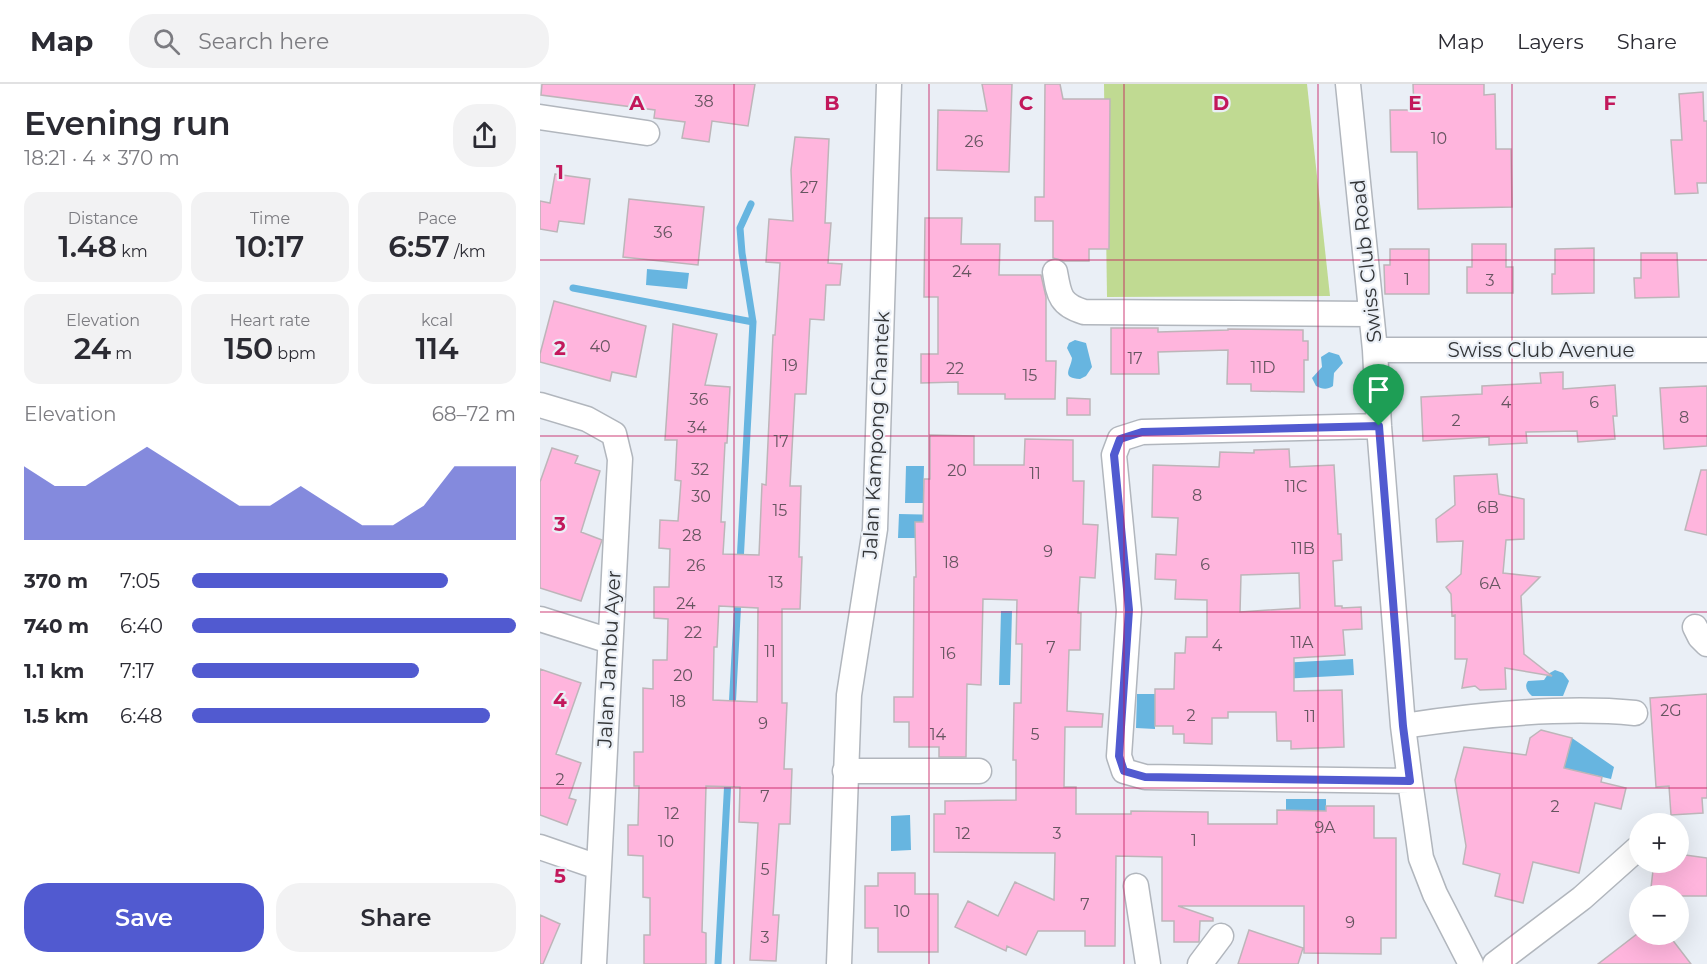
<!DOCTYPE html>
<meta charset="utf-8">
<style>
:root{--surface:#fff;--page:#f2f2f3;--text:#2b2b33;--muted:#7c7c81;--line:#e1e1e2;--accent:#515ad0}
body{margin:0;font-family:Montserrat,sans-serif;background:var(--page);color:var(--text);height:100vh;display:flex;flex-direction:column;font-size:22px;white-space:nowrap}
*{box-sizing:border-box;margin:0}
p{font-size:20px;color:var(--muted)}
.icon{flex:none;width:33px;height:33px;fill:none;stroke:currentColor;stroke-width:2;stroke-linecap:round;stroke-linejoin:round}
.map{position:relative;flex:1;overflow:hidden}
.sheet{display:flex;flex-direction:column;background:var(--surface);width:540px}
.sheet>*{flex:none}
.tools{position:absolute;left:1089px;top:729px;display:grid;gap:12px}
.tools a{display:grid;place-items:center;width:60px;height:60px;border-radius:50%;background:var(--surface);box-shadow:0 6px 24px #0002;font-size:30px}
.pin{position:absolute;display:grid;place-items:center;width:51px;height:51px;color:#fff;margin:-62px -26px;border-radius:50% 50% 50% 0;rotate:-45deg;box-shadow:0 0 6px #0007}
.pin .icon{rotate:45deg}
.round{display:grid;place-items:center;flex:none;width:63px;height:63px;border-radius:24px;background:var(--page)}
.head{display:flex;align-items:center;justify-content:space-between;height:102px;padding:0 24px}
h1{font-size:33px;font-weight:600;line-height:45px}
.figures{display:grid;grid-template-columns:repeat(3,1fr);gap:9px;height:102px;padding:6px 24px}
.figures div{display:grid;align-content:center;border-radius:15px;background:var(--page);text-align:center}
.figures b{font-size:30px;font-weight:600}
.figures small{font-size:16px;font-weight:400}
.figures p{font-size:16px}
.chart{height:168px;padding:12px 24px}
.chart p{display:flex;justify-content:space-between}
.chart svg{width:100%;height:108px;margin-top:6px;fill:var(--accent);opacity:.7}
.primary-button{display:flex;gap:12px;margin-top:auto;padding:12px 24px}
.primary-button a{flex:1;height:69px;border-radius:24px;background:var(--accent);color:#fff;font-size:24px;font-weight:600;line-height:69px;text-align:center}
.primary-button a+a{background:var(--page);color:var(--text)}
ul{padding:0 24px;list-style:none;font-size:20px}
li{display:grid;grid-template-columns:96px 72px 1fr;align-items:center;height:45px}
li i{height:15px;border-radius:8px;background:var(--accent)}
header{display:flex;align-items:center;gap:36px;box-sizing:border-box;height:84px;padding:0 30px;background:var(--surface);border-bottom:2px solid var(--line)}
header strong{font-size:28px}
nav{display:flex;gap:33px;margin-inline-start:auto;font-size:21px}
.search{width:420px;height:54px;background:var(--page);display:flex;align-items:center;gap:15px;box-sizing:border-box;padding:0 21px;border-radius:24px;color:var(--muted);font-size:22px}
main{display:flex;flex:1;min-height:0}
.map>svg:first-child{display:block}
.green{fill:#c0da92}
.water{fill:#67b5e0}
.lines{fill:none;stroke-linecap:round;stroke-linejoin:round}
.stream{stroke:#67b5e0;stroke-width:7}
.building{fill:#ffb5dd;stroke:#bdb5b9;stroke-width:1.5;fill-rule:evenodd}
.minor-casing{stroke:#b1b6bd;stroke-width:27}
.minor{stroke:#fff;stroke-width:24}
.route-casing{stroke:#fff;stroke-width:12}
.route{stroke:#515ad0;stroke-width:8}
.grid{fill:none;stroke:#c2185b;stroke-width:1.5;stroke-opacity:0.55}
.labels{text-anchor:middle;stroke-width:4.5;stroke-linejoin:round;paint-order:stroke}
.number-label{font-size:16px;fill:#665560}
.street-label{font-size:20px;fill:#333537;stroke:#eaeff6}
.grid-label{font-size:20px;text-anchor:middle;font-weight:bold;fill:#c2185b;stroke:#eaeff6;stroke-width:4.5;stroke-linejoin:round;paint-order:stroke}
</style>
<header>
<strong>Map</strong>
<div class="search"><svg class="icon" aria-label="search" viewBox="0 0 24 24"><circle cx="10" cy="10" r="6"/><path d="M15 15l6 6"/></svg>Search here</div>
<nav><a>Map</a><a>Layers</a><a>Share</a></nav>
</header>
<main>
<section class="sheet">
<div class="head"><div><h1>Evening run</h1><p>18:21 · 4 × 370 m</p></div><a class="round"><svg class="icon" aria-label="share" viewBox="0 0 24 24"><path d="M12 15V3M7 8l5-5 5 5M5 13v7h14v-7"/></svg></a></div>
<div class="figures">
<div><p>Distance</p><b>1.48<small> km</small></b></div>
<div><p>Time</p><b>10:17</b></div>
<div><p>Pace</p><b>6:57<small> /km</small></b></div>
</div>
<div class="figures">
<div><p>Elevation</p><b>24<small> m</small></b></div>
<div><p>Heart rate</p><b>150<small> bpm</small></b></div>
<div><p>kcal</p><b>114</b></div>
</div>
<div class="chart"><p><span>Elevation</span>68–72 m</p>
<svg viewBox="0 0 160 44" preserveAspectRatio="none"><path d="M0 44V14L10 22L20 22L30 14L40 6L50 14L60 22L70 30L80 30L90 22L100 30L110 38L120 38L130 30L140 14L150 14L160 14V44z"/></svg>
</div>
<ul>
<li><b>370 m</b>7:05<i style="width:79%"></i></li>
<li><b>740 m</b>6:40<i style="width:100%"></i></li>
<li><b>1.1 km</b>7:17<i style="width:70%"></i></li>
<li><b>1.5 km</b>6:48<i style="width:92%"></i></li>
</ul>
<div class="primary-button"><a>Save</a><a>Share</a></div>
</section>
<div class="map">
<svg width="1167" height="880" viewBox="0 0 1167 880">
<rect width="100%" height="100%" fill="#eaeff6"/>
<path class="green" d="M564 0H767L790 212 567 213Z"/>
<path class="water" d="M107 185 149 189 147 205 106 201Z
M535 256 546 259 552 283 546 292 540 295C520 294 531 285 532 274L527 264 529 259Z
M789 268 799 271 803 279 794 289 793 302C787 306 782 305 776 302L772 294 782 283 781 273Z
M366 382H384L383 419H365Z
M359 430 404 431V438H375V454H358Z
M461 527H472L470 601H459Z
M813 575 814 591 741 595 740 579Z
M1015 586 1023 589 1029 597 1023 612H992C987 608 984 602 988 597L1004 596 1008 590Z
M597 610H615V645L596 644Z
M1032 654 1074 683 1071 695 1024 684Z
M746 715H786V732L768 726H746Z
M370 731 371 766 351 767V732Z"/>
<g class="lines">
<path class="stream" d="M33 204 213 238
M200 479 213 238 202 169 200 144 211 120
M192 626 198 514
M178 880 188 694"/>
</g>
<path class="building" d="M2 0H215L208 42 172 37 169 58 142 54 145 38 114 34 115 26 1 11Z
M442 0H472L469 88 397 86 398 26 447 27Z
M505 0H520L523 15H570L569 165H549V177H524L513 174V137H495V113H504Z
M873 0H944V11L955 10 956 65H971L972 123 878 125 877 68H851L850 26H874Z
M1163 8 1164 37H1167V99H1157L1158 109 1135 110 1131 56H1142L1139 10Z
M255 53 289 55 285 139H291L288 179 302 180 300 201H286L284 236 270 235 266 310H255L250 402H261L259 473H262L260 525H242V619H247L244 685H252L250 740H239L233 831H239L236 877 210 876 218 739 199 738 200 703 166 702 162 848 166 849V880H104V851H110V814L103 813V772L88 771V741H98L99 702H94V668H103V604L113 605V576H127L128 535 114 534V503H129L130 465 119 464 120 436 138 437 141 397 135 396 137 356H125L133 240 177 250 165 301 190 303 187 359H185L181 438H185L183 470 219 471 222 400 226 401 233 251H235L240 179 226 178 229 135 253 137 251 86ZM179 522 218 524 217 618 173 616 174 563H177Z
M15 90 50 95 44 140 19 137 17 148 0 145V117L10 119Z
M89 115 164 123 158 181 83 173Z
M385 134H422L421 160H460L459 191H501L506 213V277H516L515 315H465V310H418V298L381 299V270H398V213H384Z
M932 160H966V183H973V209H927V183H932Z
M1054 164V209L1012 210V190H1015V165Z
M850 165H889V210H845L844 181H850Z
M1101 169H1137L1139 213 1095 214 1094 194H1101Z
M14 217 106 242 96 293 72 288 70 297 0 278V270Z
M571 244H618V248L688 246V245L763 246V257H768V276H764V308L711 307V300H687L688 266 618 268 619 290H571Z
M1023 288V305L1075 301 1077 332H1073L1075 355 1038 358 1037 347 986 348 987 359 949 361V353L883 357 881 313 942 310V302L1001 299 1000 289Z
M1167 302V362L1124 365 1120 304Z
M527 314 550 315V331H527Z
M390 351 434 352V381H484L485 355 533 356V397H544L543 440 558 441 555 494 540 493 538 529H541L540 566H529L527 627 563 630 562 643H525L524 703H536V730H591V727L668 728V740H737V726L786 727V722H834V754H856V854H841V870L764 869V822H638L673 834V837H660L659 858H634V837H622V773L576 772 575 862H545V847H498L486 871 467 862 466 867 415 843 428 817 458 832 475 798 514 816 515 769 394 768V730H405V717L476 716V676H473L474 619H481L482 560H476L477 516 443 515 441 601 427 600 426 673H399V663H369V638H354V613H373L374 493H376L375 438H383L384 395H390Z
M12 364 38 372 35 379 60 387 41 448 62 456 41 517 0 504V398Z
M749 365 750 383 794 381 798 450H801L802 476 793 477 795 522H802V524L821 523 822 545 803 546 805 571 754 574V607L802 606 804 663 751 665V657H737L736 628H688V634H672V660L644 659V650H633V642H615V605H634L635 569H645L646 553H667V516L635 515 636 496 615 495 616 470 636 471 638 434 612 433 613 381 679 383 680 368 714 369V366ZM759 489 760 524 700 528 701 491Z
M1161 386H1167V451L1145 446Z
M957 390 959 410 984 415V455L966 456 963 489 1000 493 981 512 984 570 1012 592 965 584 966 605 940 606 935 602 922 604 927 575H915V531L912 532 911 510 906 503 921 490 923 457 897 458 896 435 915 421 914 392Z
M0 585 41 599 16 670 41 679 29 714 36 716 27 741 0 731Z
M1167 610V714H1162L1163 729 1131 731 1129 702 1116 703 1110 614Z
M1001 646 1032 654 1024 684 1062 693 1061 698 1086 704 1081 725 1055 719 1039 789 993 778 983 819 955 812 960 790 923 780 926 762 915 696 924 663 986 671 990 654Z
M1138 770 1167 774V812H1110L1114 778H1138Z
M338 789H375V810H398V868H338V844H325V802H338Z
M0 831 20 840 3 880H0Z
M709 846 763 864 758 880H698Z
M1097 850H1128L1151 880H1058Z"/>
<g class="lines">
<defs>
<path id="minor" d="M808 0 835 266 839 342 863 642 870 697 881 774 895 810 931 880
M0 33 107 49
M515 188C519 211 520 221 544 228L831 230
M835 266H1167
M0 321 47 335 74 350 80 375 54 880
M839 342 602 348 580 355 574 371 589 526 579 672 584 687 605 693 870 697
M0 535 70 557
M1155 543 1160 553 1167 560
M863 642C936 631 1022 622 1095 629
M305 687H439
M0 763 58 783
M596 802 608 880
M299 880 309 611 335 445 349 0
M660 880 681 852
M955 880 1042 814 1097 765"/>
</defs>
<use href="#minor" class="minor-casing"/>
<use href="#minor" class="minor"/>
</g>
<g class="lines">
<defs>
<path id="route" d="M839 342 863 642 870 697 605 693 584 687 579 672 589 526 574 371 580 355 602 348Z"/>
</defs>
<use href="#route" class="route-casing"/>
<use href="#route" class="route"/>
</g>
<path class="grid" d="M194 0V880M389 0V880M584 0V880M778 0V880M972 0V880M0 176H1167M0 352H1167M0 528H1167M0 704H1167"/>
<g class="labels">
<g class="number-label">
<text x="164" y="23">38</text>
<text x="899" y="60">10</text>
<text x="434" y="63">26</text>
<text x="269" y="109">27</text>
<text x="123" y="154">36</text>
<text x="422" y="193">24</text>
<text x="867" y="201">1</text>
<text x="950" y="202">3</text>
<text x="60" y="268">40</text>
<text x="595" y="280">17</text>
<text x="250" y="287">19</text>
<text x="723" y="289">11D</text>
<text x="415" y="290">22</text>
<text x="490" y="297">15</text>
<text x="159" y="321">36</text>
<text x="966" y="324">4</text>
<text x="1054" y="324">6</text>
<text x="1144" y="339">8</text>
<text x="916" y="342">2</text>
<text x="157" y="349">34</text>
<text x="241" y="363">17</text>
<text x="160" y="391">32</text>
<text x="417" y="392">20</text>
<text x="495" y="395">11</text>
<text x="756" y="408">11C</text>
<text x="657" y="417">8</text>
<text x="161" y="418">30</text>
<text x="948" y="429">6B</text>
<text x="240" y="432">15</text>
<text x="152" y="457">28</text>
<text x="763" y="470">11B</text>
<text x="508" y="473">9</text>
<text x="411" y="484">18</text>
<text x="665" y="486">6</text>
<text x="156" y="487">26</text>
<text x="236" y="504">13</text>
<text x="950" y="505">6A</text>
<text x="146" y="525">24</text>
<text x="153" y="554">22</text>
<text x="762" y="564">11A</text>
<text x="677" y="567">4</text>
<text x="511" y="569">7</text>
<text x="230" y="573">11</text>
<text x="408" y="575">16</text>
<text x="143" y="597">20</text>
<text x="138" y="623">18</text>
<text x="1131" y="632">2G</text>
<text x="651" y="637">2</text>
<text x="770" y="638">11</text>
<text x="223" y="645">9</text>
<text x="398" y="656">14</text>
<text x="495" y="656">5</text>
<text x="20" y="701">2</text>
<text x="225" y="718">7</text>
<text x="1015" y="728">2</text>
<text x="132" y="735">12</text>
<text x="785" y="749">9A</text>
<text x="423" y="755">12</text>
<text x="517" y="755">3</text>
<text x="654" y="762">1</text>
<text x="126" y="763">10</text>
<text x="225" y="791">5</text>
<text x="545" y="826">7</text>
<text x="362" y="833">10</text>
<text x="810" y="844">9</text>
<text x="225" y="859">3</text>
</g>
<g class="street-label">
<text transform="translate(826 177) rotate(-96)" y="7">Swiss Club Road</text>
<text x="1001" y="273">Swiss Club Avenue</text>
<text transform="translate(336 351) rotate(-87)" y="7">Jalan Kampong Chantek</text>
<text transform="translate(69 575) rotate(-87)" y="7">Jalan Jambu Ayer</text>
</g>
</g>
<g class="grid-label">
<text x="97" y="26">A</text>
<text x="292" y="26">B</text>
<text x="486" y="26">C</text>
<text x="681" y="26">D</text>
<text x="875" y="26">E</text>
<text x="1070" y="26">F</text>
<text x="20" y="95">1</text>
<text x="20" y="271">2</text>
<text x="20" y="447">3</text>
<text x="20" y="623">4</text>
<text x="20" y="799">5</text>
</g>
</svg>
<div class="tools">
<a>+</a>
<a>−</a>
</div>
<div class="pin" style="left:839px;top:342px;background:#1e9e55"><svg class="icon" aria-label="arrive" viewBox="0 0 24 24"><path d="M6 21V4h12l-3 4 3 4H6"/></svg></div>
</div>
</main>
